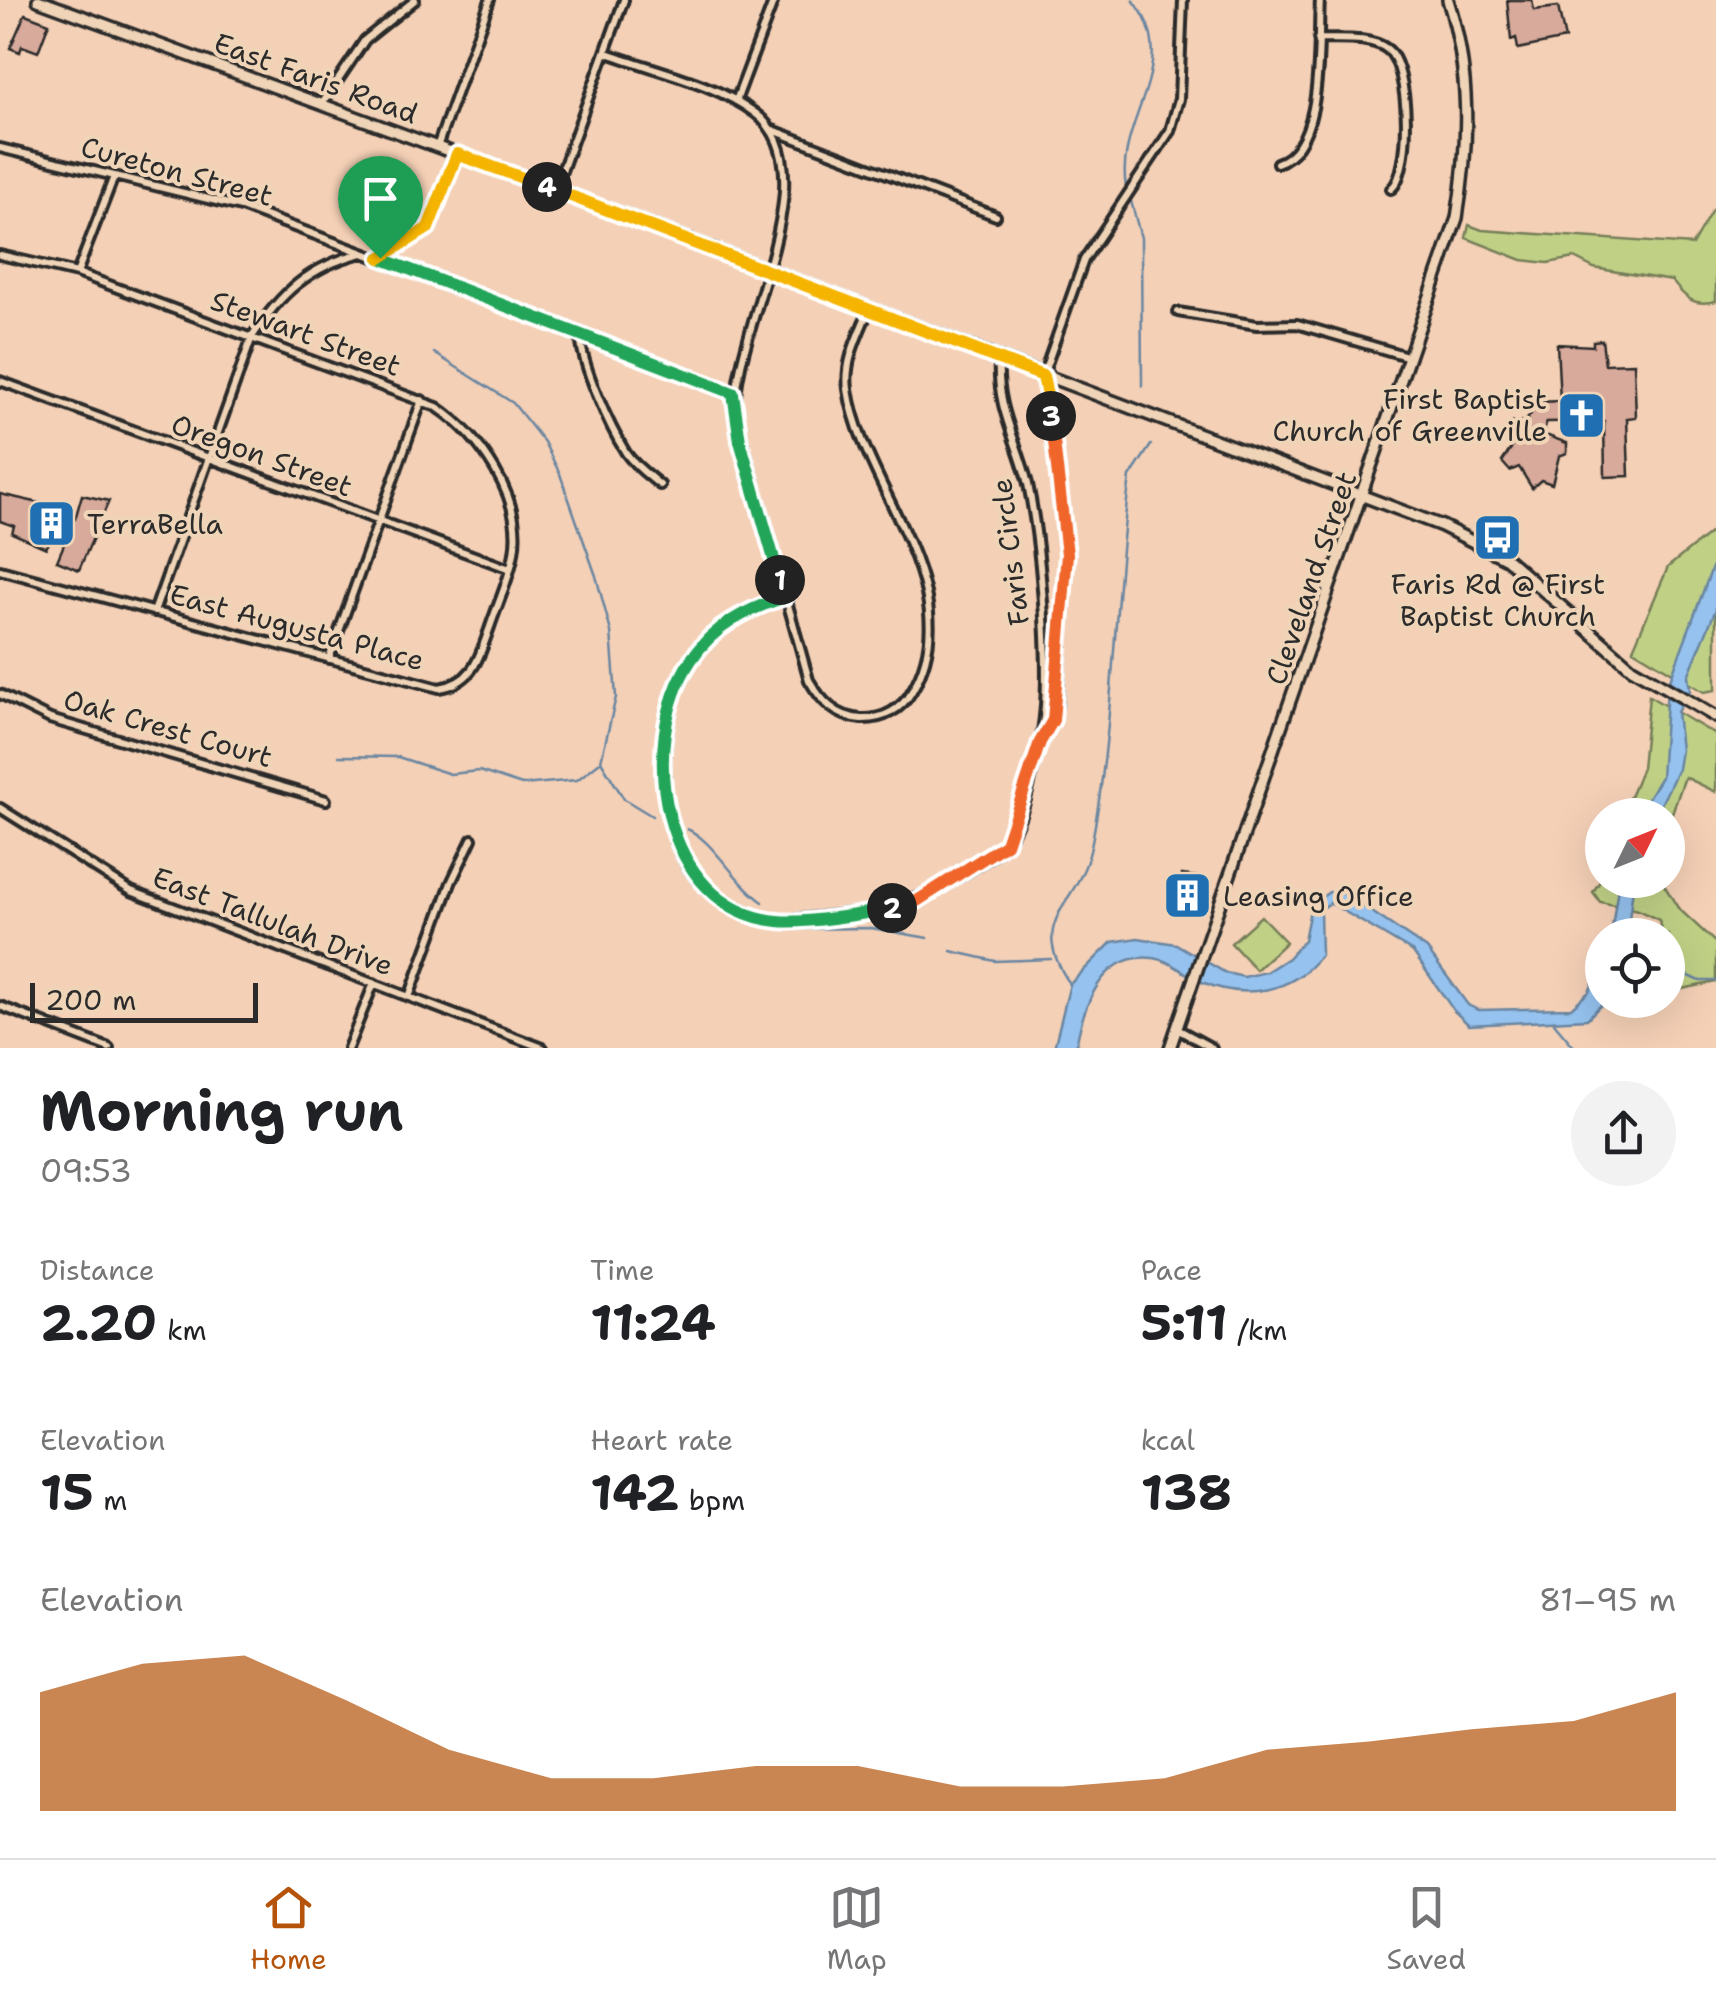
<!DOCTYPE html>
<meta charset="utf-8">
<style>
:root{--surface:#fff;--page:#f2f2f2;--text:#202124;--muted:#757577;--line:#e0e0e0;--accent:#b45309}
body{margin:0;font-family:"Shantell Sans",sans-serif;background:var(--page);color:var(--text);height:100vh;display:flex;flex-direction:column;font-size:38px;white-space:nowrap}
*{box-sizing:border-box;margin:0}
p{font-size:32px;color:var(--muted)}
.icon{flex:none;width:55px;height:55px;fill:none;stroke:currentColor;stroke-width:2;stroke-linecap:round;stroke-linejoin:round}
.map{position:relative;height:1048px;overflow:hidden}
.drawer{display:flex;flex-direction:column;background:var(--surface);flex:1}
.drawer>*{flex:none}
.needle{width:65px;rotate:47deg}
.tools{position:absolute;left:1585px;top:798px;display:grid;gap:20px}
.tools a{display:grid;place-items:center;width:100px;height:100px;border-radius:50%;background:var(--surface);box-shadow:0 10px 40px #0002;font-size:50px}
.scale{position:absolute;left:30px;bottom:25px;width:228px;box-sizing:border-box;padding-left:10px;border:5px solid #2b2b2b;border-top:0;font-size:28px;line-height:35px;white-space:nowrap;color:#2b2b2b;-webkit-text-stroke:8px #f0d4b7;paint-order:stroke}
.pin{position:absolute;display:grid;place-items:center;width:85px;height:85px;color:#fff;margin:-102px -42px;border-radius:50% 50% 50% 0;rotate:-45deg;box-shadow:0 0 10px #0007}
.pin .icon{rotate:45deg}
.km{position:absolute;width:50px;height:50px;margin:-25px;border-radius:50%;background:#222;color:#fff;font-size:28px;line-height:50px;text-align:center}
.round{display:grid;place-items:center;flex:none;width:105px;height:105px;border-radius:52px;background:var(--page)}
.headline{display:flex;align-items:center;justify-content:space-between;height:170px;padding:0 40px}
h1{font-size:55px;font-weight:700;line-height:75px}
.stats{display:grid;grid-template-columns:repeat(3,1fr);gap:15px;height:170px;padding:10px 40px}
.stats div{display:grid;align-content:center}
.stats b{font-size:50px;font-weight:700}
.stats small{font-size:28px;font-weight:400}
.stats p{font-size:28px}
.chart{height:280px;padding:20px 40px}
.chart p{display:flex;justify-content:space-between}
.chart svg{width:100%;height:180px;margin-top:10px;fill:var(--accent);opacity:.7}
.tabs{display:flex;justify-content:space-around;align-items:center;height:140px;border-top:2px solid var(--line);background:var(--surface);font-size:28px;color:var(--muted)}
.tabs a{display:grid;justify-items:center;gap:5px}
.tabs .selected{color:var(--accent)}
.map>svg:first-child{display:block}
.green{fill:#c0d186;stroke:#767e58;stroke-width:2.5}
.water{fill:#95c2ef;stroke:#6b86a1;stroke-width:2.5}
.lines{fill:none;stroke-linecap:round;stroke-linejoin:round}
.stream{stroke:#6b86a1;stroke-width:2.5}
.building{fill:#d8aa9b;stroke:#2b2b2b;stroke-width:2.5}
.street-casing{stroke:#2b2b2b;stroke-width:14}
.secondary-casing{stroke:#2b2b2b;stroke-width:16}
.street{stroke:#f0d4b7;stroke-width:6}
.secondary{stroke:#f0d4b7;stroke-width:9}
.split-1-casing{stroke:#fff;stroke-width:20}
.split-2-casing{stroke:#fff;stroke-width:20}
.split-3-casing{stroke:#fff;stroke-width:20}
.split-4-casing{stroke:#fff;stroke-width:20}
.split-5-casing{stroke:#fff;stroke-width:20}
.split-1{stroke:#22a559;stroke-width:12}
.split-2{stroke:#22a559;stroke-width:12}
.split-3{stroke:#f0652b;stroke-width:12}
.split-4{stroke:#f5b400;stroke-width:12}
.split-5{stroke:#f5b400;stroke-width:12}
.labels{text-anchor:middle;stroke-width:8;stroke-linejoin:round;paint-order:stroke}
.street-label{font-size:28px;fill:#2b2b2b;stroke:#f0d4b7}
.poi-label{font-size:28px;fill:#2b2b2b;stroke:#f0d4b7;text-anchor:start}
</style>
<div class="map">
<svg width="1716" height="1048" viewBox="0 0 1716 1048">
<rect width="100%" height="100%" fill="#f4d0b6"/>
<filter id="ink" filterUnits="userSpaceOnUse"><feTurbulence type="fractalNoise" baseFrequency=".01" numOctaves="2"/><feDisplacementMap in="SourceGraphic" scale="20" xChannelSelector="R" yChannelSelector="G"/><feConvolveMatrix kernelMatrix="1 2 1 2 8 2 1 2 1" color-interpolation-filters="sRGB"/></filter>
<g filter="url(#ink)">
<path class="green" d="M1712 210H1716V301C1694 307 1685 298 1672 281L1594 268 1574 258 1548 263 1522 260 1466 238 1469 225 1482 230 1692 245Z
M1716 528V690L1704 692 1633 649 1668 567Z
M1649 696 1716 735V792L1685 777 1668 824V815H1622L1642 768Z
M1602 878 1661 880 1678 908 1716 943V982L1668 992V935H1656L1661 932 1659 920 1638 910 1600 902 1593 892Z
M1261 916 1286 942 1256 970 1231 943Z"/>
<path class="water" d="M1716 557V609L1688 676 1690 691 1677 712 1681 750 1678 769 1656 815H1637L1661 777 1667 688Z
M1619 880H1634L1627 935H1611Z
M1329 892 1345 894 1427 949 1468 1005 1478 1010 1571 1008 1589 992 1602 963V1000H1606L1587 1019 1469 1025 1454 1011 1413 952 1330 903 1320 910 1321 955C1292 993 1245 1000 1202 982 1185 975 1171 960 1153 958 1101 951 1082 1009 1076 1048H1054L1070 984 1112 942 1138 938 1176 944 1226 973 1244 977 1266 972 1288 958 1304 940 1311 905Z"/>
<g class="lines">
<path class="stream" d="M1126 187C1114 120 1186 65 1133 0
M1131 201 1141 238 1142 386
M434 353 513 403 544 442 560 474 596 576 611 632 616 697 601 761 624 799 652 816
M339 756 398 757 450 774 479 771 522 785 577 780 600 762
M687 829C712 839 735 883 763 902
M798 929 871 928 928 938
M951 951 995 961 1051 959
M1668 966 1700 981H1716
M1070 984C1025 918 1078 908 1091 847 1115 725 1113 600 1130 477L1151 445
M1554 1023 1575 1048"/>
</g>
<path class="building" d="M1507 0H1532L1534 10 1558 7 1565 39 1518 49 1516 38 1511 40Z
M25 14 49 23 38 52 22 46 20 52 10 48Z
M1602 340 1605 364 1634 363 1636 417 1627 418 1629 476 1605 477 1604 421 1547 422 1543 434 1567 443V453L1559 456 1552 484 1541 480 1532 488 1519 467 1510 471 1502 462 1514 444 1505 441 1512 423 1526 421 1539 402 1560 401 1557 344 1593 346V341Z
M0 494 48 505 75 519 82 495 109 501 79 570 57 561 65 542 52 538 46 548 12 533 14 526 0 521Z
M1182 875 1198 877 1197 904 1178 903Z"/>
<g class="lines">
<defs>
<path id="street" d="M1318 39C1338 40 1370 36 1387 49 1411 66 1412 173 1391 189
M605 52C652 70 714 82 755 113 834 172 727 336 736 419L809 680C821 701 836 717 861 719 883 720 902 709 912 691 972 590 862 488 848 389 844 361 859 334 869 309
M736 101 774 0
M322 104 365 40 415 0
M773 130 996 216
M437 147 490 0
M0 148 241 207 732 392
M1277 163C1326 147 1317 42 1320 0
M555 190 624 0
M380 258 428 227 457 154
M77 273 113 179
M1178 312 1257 325 1297 324 1410 357
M580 335C582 366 609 426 626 453 635 466 648 475 660 485
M0 381 510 569
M0 570 439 688C474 683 479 657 490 627 498 603 510 578 514 553 524 498 480 436 437 407L77 273 0 255
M785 597C748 609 715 625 692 658 655 711 652 841 704 886 723 903 752 919 778 921 788 922 798 918 808 918 879 911 910 908 972 869 984 861 999 854 1008 841 1026 816 1032 771 1040 740 1054 686 1040 541 1028 484 1017 440 996 407 999 360
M154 612 252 337C280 293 310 266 362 253
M329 659 422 400
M0 694 50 719 326 800
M1040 741 1057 705 1067 553 1043 375 1084 260 1170 131 1179 99 1183 0
M0 808 131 891 543 1048
M409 997 451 883 472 839
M0 1006 109 1048
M1177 1029 1212 1048
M348 1048 374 983"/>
<path id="secondary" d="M38 0 641 222 1442 526 1507 559 1632 668 1716 717
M1170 1048 1457 218C1469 144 1471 73 1448 0"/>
</defs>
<use href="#street" class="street-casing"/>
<use href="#secondary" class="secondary-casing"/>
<use href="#street" class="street"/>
<use href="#secondary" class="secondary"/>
</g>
</g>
<g class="lines" filter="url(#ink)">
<defs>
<path id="split-1" d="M380 258 733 393 740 441 780 580"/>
<path id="split-2" d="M780 580 785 597C748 609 713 626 691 660 636 742 660 910 778 921 803 924 866 914 892 908"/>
<path id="split-3" d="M892 908 917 901 1006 844 1040 742 1053 720 1067 554 1051 416"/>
<path id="split-4" d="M547 187 1043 376 1051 416"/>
<path id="split-5" d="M380 258 428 228 457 154 547 187"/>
</defs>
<use href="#split-1" class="split-1-casing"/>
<use href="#split-2" class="split-2-casing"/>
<use href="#split-3" class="split-3-casing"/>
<use href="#split-4" class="split-4-casing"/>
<use href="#split-5" class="split-5-casing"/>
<use href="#split-1" class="split-1"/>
<use href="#split-2" class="split-2"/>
<use href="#split-3" class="split-3"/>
<use href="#split-4" class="split-4"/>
<use href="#split-5" class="split-5"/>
</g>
<defs>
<symbol id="church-square" viewBox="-11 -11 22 22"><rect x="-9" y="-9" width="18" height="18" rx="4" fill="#1f6fb2" stroke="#f0d4b7"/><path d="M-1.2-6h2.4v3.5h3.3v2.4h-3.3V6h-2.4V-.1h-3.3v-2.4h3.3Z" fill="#fff"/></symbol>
<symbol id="building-square" viewBox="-11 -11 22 22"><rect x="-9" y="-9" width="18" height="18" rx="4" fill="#1f6fb2" stroke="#f0d4b7"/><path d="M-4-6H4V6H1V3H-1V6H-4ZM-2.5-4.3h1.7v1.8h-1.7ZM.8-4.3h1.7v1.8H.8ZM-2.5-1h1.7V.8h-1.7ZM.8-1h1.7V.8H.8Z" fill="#fff"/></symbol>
<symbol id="bus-square" viewBox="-11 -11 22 22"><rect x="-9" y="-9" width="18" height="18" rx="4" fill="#1f6fb2" stroke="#f0d4b7"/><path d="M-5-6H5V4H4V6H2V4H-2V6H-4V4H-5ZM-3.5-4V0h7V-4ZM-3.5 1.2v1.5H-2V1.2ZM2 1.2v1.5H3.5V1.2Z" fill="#fff"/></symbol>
</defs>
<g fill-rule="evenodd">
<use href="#church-square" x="1554" y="388" width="55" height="55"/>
<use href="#building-square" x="24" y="496" width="55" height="55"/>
<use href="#bus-square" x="1470" y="510" width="55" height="55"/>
<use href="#building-square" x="1160" y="868" width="55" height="55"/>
</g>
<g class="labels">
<g class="street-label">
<text transform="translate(316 78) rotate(20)" y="10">East Faris Road</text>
<text transform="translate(177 171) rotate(15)" y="10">Cureton Street</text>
<text transform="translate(306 333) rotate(20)" y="10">Stewart Street</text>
<text transform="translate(262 455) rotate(20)" y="10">Oregon Street</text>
<text transform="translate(1010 552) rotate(-97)" y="10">Faris Circle</text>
<text transform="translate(1311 578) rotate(-71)" y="10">Cleveland Street</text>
<text transform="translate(297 627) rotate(15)" y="10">East Augusta Place</text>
<text transform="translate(168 728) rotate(16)" y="10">Oak Crest Court</text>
<text transform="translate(273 921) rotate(21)" y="10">East Tallulah Drive</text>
</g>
<g class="poi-label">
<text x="1547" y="409" text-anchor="end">First Baptist<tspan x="1547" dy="32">Church of Greenville</tspan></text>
<text x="87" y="534">TerraBella</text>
<text x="1498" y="594" text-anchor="middle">Faris Rd @ First<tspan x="1498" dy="32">Baptist Church</tspan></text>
<text x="1223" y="906">Leasing Office</text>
</g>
</g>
</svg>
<div class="tools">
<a><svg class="needle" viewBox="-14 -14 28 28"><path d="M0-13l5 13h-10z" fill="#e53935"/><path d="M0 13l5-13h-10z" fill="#757577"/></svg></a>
<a><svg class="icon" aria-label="locate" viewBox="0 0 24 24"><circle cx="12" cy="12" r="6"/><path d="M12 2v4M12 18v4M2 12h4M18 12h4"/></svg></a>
</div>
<div class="scale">200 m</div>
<div class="pin" style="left:380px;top:258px;background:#1e9e55"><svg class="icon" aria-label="arrive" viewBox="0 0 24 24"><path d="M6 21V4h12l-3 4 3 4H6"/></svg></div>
<b class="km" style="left:780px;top:580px">1</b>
<b class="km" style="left:892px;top:908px">2</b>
<b class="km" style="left:1051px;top:416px">3</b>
<b class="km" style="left:547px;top:187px">4</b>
</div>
<section class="drawer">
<div class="headline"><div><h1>Morning run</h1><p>09:53</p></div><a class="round"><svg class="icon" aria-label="share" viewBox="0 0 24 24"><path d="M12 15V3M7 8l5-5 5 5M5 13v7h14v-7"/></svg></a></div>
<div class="stats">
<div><p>Distance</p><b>2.20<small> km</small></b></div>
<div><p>Time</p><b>11:24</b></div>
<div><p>Pace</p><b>5:11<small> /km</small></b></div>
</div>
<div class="stats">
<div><p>Elevation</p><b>15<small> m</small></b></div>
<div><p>Heart rate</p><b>142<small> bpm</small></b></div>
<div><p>kcal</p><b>138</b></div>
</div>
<div class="chart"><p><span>Elevation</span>81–95 m</p>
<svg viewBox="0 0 160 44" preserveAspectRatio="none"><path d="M0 44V15L10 8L20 6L30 17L40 29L50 36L60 36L70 33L80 33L90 38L100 38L110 36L120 29L130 27L140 24L150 22L160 15V44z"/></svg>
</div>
</section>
<nav class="tabs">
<a class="selected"><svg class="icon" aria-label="home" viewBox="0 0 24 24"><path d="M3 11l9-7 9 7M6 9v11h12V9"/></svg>Home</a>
<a><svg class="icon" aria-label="map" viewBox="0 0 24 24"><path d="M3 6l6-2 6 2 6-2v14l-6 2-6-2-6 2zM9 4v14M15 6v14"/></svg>Map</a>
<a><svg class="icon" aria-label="saved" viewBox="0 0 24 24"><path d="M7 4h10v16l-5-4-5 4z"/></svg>Saved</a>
</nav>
